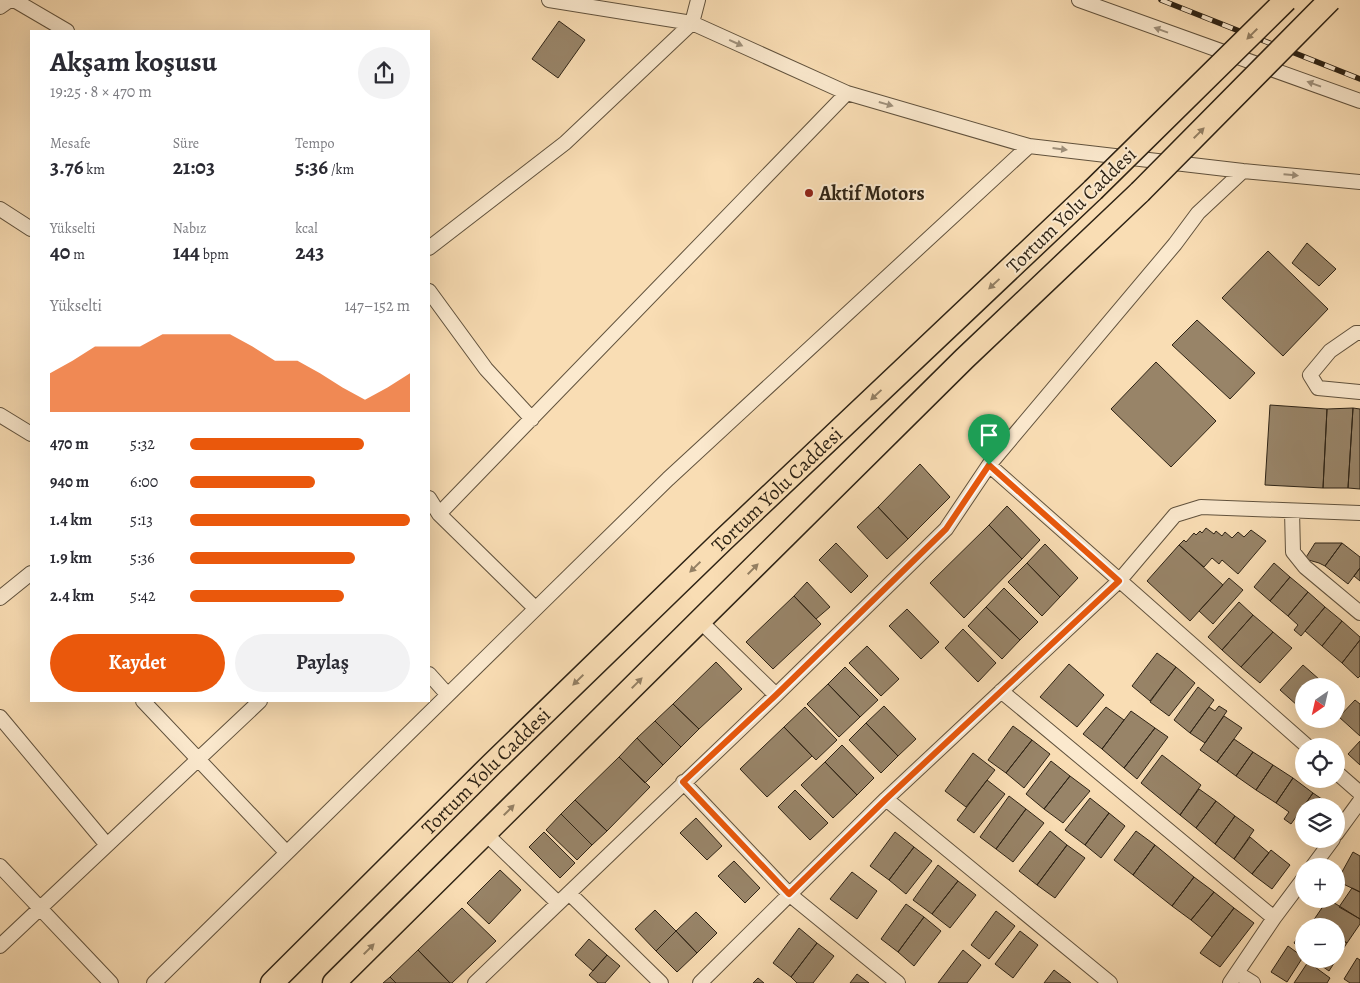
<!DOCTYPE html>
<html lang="tr">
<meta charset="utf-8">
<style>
:root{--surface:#fff;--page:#f2f2f3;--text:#2b2b33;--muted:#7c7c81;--accent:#ea580c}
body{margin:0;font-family:Alegreya,serif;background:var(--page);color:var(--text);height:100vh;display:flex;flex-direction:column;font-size:19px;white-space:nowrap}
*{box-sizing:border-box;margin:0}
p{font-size:16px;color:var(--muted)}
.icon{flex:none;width:28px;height:28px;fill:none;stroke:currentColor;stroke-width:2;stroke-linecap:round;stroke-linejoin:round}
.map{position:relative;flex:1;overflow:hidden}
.sheet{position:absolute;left:30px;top:30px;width:400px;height:672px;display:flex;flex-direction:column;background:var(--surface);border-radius:0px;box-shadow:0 5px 20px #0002}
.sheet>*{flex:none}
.needle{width:32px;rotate:214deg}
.fabs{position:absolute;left:1295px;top:678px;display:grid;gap:10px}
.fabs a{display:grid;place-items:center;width:50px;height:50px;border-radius:50%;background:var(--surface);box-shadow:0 5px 20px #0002;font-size:25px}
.pin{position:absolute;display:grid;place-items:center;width:42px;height:42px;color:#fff;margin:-51px -21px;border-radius:50% 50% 50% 0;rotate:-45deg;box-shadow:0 0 5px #0007}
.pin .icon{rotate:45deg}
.round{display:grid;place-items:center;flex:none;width:52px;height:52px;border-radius:26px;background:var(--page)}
.overview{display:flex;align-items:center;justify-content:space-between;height:85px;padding:0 20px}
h1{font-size:28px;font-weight:600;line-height:38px}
.figures{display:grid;grid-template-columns:repeat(3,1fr);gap:8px;height:85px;padding:5px 20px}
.figures div{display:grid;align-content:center}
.figures b{font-size:21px;font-weight:600}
.figures small{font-size:14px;font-weight:400}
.figures p{font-size:14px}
.chart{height:140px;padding:10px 20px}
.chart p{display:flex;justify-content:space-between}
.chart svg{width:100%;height:90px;margin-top:5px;fill:var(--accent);opacity:.7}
.button{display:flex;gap:10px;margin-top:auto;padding:10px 20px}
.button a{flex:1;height:58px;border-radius:30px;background:var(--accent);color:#fff;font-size:20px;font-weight:600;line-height:58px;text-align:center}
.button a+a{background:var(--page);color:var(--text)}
ul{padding:0 20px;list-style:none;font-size:16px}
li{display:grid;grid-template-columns:80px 60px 1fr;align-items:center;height:38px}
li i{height:12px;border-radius:6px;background:var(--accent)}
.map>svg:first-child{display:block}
.building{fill:#988468;stroke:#2e2315}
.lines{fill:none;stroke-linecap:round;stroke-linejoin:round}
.minor-casing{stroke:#61523d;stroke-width:16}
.trunk-casing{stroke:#2e2315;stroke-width:25}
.minor{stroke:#fbe9ce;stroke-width:14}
.trunk{stroke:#f9ddb4;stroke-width:22}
.rail-casing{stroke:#2e2315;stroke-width:5.5}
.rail{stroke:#fbe9ce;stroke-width:4;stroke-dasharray:11;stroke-linecap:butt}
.trunk-bridge-casing{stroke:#2e2315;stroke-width:25;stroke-linecap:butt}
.trunk-bridge{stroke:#f9ddb4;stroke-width:22}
.oneway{fill:#9f907b}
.oneway2{fill:#948064}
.route-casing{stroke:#fff;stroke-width:10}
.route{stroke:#ea580c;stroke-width:6}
.poi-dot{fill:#8f2418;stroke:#fbe9ce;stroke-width:2}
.labels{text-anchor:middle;stroke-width:4;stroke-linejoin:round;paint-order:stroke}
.poi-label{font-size:20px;font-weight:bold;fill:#2e2315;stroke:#fbe9ce;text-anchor:start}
.street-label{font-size:20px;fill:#2e2315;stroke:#fbe9ce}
</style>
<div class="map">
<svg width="1360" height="983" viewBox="0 0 1360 983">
<rect width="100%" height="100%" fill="#f9ddb4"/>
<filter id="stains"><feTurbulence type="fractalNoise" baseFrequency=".004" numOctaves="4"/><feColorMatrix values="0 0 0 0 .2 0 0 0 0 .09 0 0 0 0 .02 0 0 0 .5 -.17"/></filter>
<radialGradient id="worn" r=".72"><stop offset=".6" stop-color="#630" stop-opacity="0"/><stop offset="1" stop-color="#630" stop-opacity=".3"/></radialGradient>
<path class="building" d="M559 21 585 40 558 78 532 59Z
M1307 243 1336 269 1319 286 1292 263Z
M1268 251 1328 309 1283 356 1222 298Z
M1197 320 1255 373 1230 399 1172 345Z
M1156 362 1216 421 1171 467 1111 409Z
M1270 405 1327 409 1323 488 1265 485Z
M1353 408 1360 409V489L1348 488Z
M1353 408 1348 488H1323L1327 409Z
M920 464 950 497 908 539 878 507Z
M1007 506 1040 540 1022 559 989 525Z
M878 507 908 539 887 559 857 527Z
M989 525 1022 559 964 618 930 583Z
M1206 528 1214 534 1216 531 1222 536 1225 532 1232 538 1238 532 1244 537 1251 530 1266 541 1238 574 1222 560 1219 564 1212 558 1204 567 1179 545 1184 540 1186 542 1194 533 1196 535 1200 531 1202 533Z
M836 543 868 576 851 593 819 560Z
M1315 543H1342L1325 566 1319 563 1305 559Z
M1342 543 1360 557V568L1348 584 1325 566Z
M1045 544 1078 578 1060 597 1027 563Z
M1179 545 1223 585 1190 621 1147 581Z
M1027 563 1060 597 1042 616 1008 582Z
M1274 563 1290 577 1270 601 1254 587Z
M1360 568V581L1354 576Z
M1290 577 1308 592 1288 616 1270 601Z
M1229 578 1243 590 1213 624 1199 611Z
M807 582 830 607 816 619 794 596Z
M1004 588 1038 622 1020 640 986 607Z
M1308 592 1325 607 1301 636 1294 630 1298 625 1288 616Z
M794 596 821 624 773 669 746 642Z
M1239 602 1253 615 1222 650 1208 637Z
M986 607 1020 640 1002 659 968 626Z
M1325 607 1342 621 1322 646 1305 631Z
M907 609 939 642 921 659 889 626Z
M1253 615 1273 632 1241 667 1222 650Z
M1342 621 1360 637V640L1342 663 1322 646Z
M963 629 996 663 978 682 945 648Z
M1273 632 1292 648 1260 683 1241 667Z
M1360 640V676L1358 678 1342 663Z
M867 646 899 679 881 696 849 663Z
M1157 653 1176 667 1150 701 1132 686Z
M716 662 742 689 699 729 673 704Z
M1069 664 1104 695 1077 727 1040 697Z
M1303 665 1320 680 1315 686H1304V699L1298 706 1280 690Z
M845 667 878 700 860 717 828 684Z
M1176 667 1195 683 1169 716 1150 702Z
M1320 680 1328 686H1315Z
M828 684 860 717 839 737 807 704Z
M1198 687 1214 700 1190 733 1174 720Z
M1304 699V711L1298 706Z
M1355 700 1360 704V736L1339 717Z
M673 704 699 729 681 747 655 721Z
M884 706 916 739 898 756 866 723Z
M1219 706 1227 711 1205 743 1190 733 1209 707 1215 711Z
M805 707 837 740 816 760 784 727Z
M1106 707 1124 720 1102 749 1083 734Z
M1131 711 1155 728 1124 768 1102 749Z
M1224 716 1242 728 1217 762 1200 750Z
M655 721 681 747 663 765 637 738Z
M866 723 898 756 881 773 849 740Z
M1013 726 1032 740 1006 773 988 760Z
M784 727 812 756 767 797 740 769Z
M1155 728 1168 737 1137 779 1124 768Z
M637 738 663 765 645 783 619 757Z
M1234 739 1253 752 1236 776 1217 762Z
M1032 740 1050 754 1024 788 1006 773Z
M1360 741V765L1348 754Z
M842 745 874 778 857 795 825 762Z
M1253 752 1273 765 1256 790 1236 776Z
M973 753 995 770 966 807 945 791Z
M1162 755 1201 785 1180 815 1141 783Z
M619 757 650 787 607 831 575 800Z
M1051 761 1070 776 1044 809 1026 794Z
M825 762 857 795 833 818 801 785Z
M1273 765 1293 778 1276 803 1256 790Z
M1070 776 1090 791 1063 823 1044 809Z
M1293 778 1313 793 1291 824 1284 819 1289 812 1276 803Z
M987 780 1005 794 974 833 957 820Z
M1199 789 1216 801 1196 828 1180 815Z
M795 790 828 823 810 840 778 807Z
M1313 793 1332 806H1304Z
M1009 796 1026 809 996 849 980 837Z
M1090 798 1109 813 1085 845 1065 830Z
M575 800 607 831 592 845 561 814Z
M1216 801 1235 816 1215 844 1196 828Z
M1304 806V822L1297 817Z
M1026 809 1044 823 1013 862 996 849Z
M1109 813 1125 826 1101 858 1085 845Z
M561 814 592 845 577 860 546 830Z
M1235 816 1254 830 1234 859 1215 844Z
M696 818 722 846 707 860 680 833Z
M1050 831 1067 845 1037 885 1019 871Z
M1136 831 1155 845 1133 875 1114 860Z
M544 832 575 863 560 878 529 847Z
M895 832 914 847 889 880 870 866Z
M1250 837 1269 853 1252 874 1234 859Z
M1067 845 1085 858 1055 898 1037 885Z
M1155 845 1194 877 1172 906 1133 875Z
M914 847 932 861 906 894 889 880Z
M1271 850 1290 865 1272 889 1252 874Z
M1353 852 1360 856V892L1337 881Z
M734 861 760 888 745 903 718 876Z
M938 865 958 881 932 914 913 900Z
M500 870 521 890 489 924 467 903Z
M852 872 877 891 857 919 830 899Z
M1194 877 1214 892 1191 920 1172 906Z
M958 881 976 895 950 928 932 914Z
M1352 888 1360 892V919L1339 907Z
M1214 892 1234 908 1212 937 1191 920Z
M1328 899 1360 919V924L1347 943 1336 936V926H1321L1313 921Z
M906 904 924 917 898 952 881 939Z
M462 908 496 941 452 983H450L418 950Z
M1234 908 1254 923 1220 967 1200 953Z
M655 910 676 931 656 951 635 929Z
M996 911 1015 926 989 959 971 945Z
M696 912 717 933 697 953 676 931Z
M924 917 941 931 914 966 898 952Z
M799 928 817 943 791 977 773 963Z
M676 931 697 953 677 972 656 951Z
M1020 931 1038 945 1013 978 995 964Z
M1301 932 1304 934V946L1302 949 1294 943Z
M1336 936 1347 943 1329 971 1312 959H1336Z
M589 939 607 955 593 971 575 955Z
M817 943 834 956 813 983H797L791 977Z
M1288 946 1303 957 1287 982 1271 972Z
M418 950 450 983H396L390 977Z
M963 950 981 965 967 983H938Z
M607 955 620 966 605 983H598L589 975Z
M1357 958 1360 960V983H1350L1344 979Z
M1308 962 1330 978 1327 983H1294Z
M1054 970 1071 983H1044Z
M857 974 869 983H850Z
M390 977 396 983H383Z
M758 978 764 983H753Z"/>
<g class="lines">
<defs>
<path id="minor" d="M14 0 67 31
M549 0 692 23 847 93 1029 146 1243 171 1360 182
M1079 0 1360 101
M0 7 10 0
M0 209 31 229
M429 248 565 143 692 23 698 0
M429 291 486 369 532 419
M1360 333H1356L1330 351 1310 375 1318 388 1360 392
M0 415 31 434
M989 465 1307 746
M429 498 439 514 535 608
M1292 511 1293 552 1305 567 1360 613
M439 514 847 93
M0 598 31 573
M700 621 776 695
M429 674 447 694
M1001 691 1274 918
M143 701 286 852
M0 717 107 845
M1336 772 1360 793
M683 782 789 894 898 983
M886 799 1110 983
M485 833 558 903
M1336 834 1360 801
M0 866 111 983
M1313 866 1333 839
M569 893 661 983
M0 946 260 701
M1237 973 1253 983
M154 983 668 479 1029 146
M475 983 776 695 946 529 989 465 1175 244 1198 213 1243 171
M700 983 886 799 1119 581 1175 515 1201 507 1360 513
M1230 983 1274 918 1304 878"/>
<g id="trunk">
<path id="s1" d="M272 983 492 764 722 541 1093 190"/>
<path d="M334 983 964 359 1140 192"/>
</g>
</defs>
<use href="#minor" class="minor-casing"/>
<use href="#trunk" class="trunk-casing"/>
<use href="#minor" class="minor"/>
<use href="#trunk" class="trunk"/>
<defs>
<path id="rail" d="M1161 0 1360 79"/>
</defs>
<use href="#rail" class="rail-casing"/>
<use href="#rail" class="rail"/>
<defs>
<path id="trunk-bridge" d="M1093 190 1286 0
M1140 192 1330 0"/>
</defs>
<use href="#trunk-bridge" class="trunk-bridge-casing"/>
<use href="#trunk-bridge" class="trunk-bridge"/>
</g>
<defs><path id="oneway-solid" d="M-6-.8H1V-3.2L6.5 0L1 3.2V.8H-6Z" transform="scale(1.25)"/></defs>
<g class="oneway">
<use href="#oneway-solid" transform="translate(1161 30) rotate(-160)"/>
<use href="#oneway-solid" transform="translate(736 43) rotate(24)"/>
<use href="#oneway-solid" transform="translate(1314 84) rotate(-160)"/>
<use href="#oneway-solid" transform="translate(886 104) rotate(16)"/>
<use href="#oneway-solid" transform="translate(1060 149) rotate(7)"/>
<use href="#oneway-solid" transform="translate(1291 175) rotate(5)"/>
</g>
<g class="oneway2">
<use href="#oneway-solid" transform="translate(1252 34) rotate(135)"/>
<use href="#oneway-solid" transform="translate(1199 133) rotate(-45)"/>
<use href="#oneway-solid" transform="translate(994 284) rotate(137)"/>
<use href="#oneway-solid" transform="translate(876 395) rotate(137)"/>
<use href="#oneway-solid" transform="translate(695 567) rotate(136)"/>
<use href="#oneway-solid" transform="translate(753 569) rotate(-45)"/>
<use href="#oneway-solid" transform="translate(578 680) rotate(136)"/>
<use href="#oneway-solid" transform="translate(637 683) rotate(-45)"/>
<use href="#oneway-solid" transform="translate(509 810) rotate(-45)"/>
<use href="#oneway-solid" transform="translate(369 949) rotate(-45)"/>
</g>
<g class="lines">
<defs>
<path id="route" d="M989 465 1119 581 886 799 789 894 683 782 776 695 946 529Z"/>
</defs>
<use href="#route" class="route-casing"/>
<use href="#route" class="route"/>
</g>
<circle class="poi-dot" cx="809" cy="193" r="5"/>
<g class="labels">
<g class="poi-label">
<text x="819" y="200">Aktif Motors</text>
</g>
<g class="street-label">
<text transform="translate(1071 210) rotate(-44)" y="7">Tortum Yolu Caddesi</text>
<text dy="7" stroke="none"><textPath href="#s1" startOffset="706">Tortum Yolu Caddesi</textPath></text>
<text dy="7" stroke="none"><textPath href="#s1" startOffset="301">Tortum Yolu Caddesi</textPath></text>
</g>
</g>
<rect width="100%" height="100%" filter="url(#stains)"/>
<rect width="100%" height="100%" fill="url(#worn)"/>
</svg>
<div class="fabs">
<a><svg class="needle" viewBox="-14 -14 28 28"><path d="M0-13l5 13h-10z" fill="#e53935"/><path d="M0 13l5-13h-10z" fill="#7c7c81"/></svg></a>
<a><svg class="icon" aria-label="locate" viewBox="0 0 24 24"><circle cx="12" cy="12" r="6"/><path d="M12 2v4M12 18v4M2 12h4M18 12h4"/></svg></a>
<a><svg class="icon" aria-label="layers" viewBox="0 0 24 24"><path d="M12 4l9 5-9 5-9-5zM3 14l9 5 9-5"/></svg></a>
<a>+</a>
<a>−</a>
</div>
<div class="pin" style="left:989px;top:465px;background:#1e9e55"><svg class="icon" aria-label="arrive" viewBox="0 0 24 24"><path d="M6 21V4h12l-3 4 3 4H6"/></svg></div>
<section class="sheet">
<div class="overview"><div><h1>Akşam koşusu</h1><p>19:25 · 8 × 470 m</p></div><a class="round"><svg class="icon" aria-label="share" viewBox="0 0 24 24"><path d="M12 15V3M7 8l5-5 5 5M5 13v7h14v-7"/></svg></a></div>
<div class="figures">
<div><p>Mesafe</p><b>3.76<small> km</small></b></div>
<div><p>Süre</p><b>21:03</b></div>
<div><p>Tempo</p><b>5:36<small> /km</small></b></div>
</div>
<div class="figures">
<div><p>Yükselti</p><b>40<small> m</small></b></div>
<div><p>Nabız</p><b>144<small> bpm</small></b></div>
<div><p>kcal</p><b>243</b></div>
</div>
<div class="chart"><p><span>Yükselti</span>147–152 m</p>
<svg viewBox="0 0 160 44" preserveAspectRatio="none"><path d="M0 44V25L10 19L20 12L30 12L40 12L50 6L60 6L70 6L80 6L90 12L100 19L110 19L120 25L130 32L140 38L150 32L160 25V44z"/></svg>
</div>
<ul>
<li><b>470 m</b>5:32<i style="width:79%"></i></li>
<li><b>940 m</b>6:00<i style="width:57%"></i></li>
<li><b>1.4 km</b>5:13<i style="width:100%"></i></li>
<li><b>1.9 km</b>5:36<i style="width:75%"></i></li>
<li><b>2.4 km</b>5:42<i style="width:70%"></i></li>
</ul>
<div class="button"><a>Kaydet</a><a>Paylaş</a></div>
</section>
</div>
